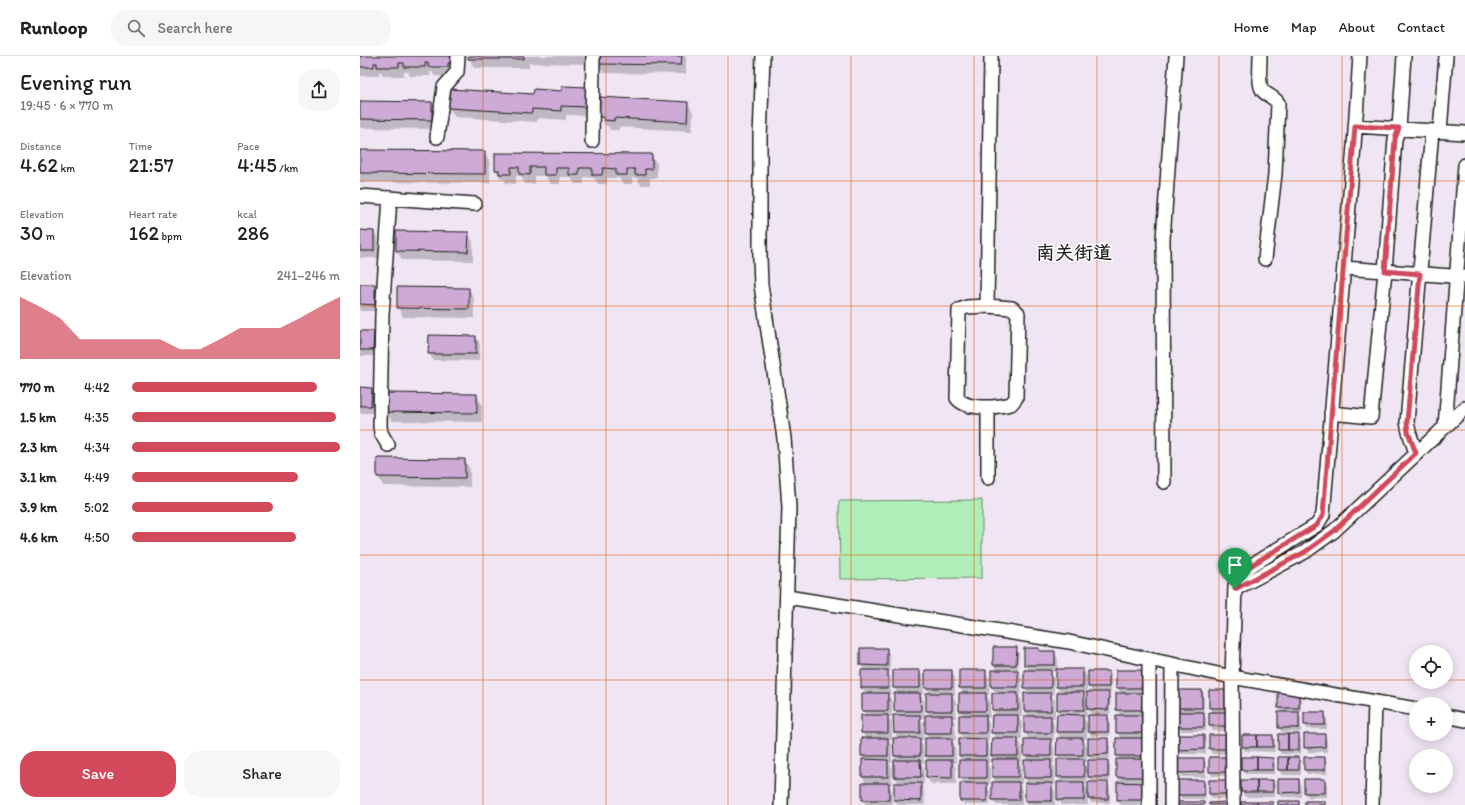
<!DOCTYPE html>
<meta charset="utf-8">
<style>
:root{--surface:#fff;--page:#f6f6f6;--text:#222;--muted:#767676;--line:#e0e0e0;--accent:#d1495b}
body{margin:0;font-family:Itim,"LXGW WenKai TC",sans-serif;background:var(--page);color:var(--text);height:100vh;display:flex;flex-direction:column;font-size:15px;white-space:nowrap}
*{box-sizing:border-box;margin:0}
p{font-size:13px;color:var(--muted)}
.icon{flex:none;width:22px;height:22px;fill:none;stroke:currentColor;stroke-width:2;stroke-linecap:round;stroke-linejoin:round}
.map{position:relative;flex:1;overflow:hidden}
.details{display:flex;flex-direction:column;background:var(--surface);width:360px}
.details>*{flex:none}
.tools{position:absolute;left:1049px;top:589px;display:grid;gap:8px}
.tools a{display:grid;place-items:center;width:44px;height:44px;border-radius:50%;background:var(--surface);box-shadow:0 2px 10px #0003;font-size:20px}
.pin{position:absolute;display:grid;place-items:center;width:34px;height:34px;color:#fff;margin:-41px -17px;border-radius:50% 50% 50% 0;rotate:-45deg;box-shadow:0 0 4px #0007}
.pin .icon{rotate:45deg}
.round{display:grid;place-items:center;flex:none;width:42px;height:42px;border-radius:16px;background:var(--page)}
.headline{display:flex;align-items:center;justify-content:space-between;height:68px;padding:0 20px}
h1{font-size:22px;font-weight:600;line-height:30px}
.metrics{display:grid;grid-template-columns:repeat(3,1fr);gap:6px;height:68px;padding:4px 20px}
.metrics div{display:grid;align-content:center}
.metrics b{font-size:20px;font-weight:600}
.metrics small{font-size:11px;font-weight:400}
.metrics p{font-size:11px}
.chart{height:112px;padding:8px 20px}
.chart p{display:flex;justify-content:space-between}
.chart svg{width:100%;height:72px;margin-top:4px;fill:var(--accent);opacity:.7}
.action{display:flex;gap:8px;margin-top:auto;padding:8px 20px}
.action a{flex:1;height:46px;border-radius:16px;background:var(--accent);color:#fff;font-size:16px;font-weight:600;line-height:46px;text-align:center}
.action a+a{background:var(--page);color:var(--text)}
ul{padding:0 20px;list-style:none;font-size:13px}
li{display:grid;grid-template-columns:64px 48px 1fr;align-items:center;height:30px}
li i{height:10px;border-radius:5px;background:var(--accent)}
header{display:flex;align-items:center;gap:24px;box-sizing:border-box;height:56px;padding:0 20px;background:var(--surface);border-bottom:1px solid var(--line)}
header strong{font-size:19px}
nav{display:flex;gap:22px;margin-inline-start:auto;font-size:14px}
.search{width:280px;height:36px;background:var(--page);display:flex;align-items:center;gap:10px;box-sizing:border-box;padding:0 14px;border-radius:16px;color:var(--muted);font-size:15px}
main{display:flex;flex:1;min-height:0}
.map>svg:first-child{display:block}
.green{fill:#b0f0b8;stroke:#66866a}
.shadow{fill:#0003;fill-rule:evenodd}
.building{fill:#cdabd6;stroke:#1c1c1c}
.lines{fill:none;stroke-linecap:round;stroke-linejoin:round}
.minor-casing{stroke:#1c1c1c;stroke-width:16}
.minor{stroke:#fff;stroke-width:13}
.route-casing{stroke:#fff;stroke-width:8}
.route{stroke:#d1495b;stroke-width:5}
.grid{fill:none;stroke:#de560d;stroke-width:1;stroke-opacity:0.55}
.labels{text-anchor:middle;stroke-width:3;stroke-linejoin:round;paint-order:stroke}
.district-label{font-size:19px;font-weight:bold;fill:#1c1c1c;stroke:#fff}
</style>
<header>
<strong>Runloop</strong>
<div class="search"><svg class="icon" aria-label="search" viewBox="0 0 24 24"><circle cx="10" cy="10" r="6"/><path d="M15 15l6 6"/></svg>Search here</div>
<nav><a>Home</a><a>Map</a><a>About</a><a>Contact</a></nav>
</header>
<main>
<section class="details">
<div class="headline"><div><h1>Evening run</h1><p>19:45 · 6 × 770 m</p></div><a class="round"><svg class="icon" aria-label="share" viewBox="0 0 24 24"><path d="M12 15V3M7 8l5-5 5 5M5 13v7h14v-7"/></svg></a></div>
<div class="metrics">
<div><p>Distance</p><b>4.62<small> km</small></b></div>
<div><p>Time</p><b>21:57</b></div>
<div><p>Pace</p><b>4:45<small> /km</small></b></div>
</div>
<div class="metrics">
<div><p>Elevation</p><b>30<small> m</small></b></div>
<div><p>Heart rate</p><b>162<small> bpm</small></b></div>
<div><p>kcal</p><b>286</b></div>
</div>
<div class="chart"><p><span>Elevation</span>241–246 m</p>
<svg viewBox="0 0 160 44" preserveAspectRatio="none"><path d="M0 44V6L10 12L20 19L30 32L40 32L50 32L60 32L70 32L80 38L90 38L100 32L110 25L120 25L130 25L140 19L150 12L160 6V44z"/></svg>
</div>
<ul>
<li><b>770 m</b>4:42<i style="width:89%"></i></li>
<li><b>1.5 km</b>4:35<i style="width:98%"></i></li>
<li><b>2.3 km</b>4:34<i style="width:100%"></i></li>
<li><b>3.1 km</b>4:49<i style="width:80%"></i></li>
<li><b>3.9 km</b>5:02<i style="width:68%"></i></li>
<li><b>4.6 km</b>4:50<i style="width:79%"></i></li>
</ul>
<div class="action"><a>Save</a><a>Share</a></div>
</section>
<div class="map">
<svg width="1105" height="749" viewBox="0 0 1105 749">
<rect width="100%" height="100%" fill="#f0e6f3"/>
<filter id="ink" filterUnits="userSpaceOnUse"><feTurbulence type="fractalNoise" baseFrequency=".025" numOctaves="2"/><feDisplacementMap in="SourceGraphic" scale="8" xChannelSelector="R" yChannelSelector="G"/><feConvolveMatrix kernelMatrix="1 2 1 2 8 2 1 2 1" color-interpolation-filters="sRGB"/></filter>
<g filter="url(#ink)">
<path class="green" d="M622 444V522L480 523 479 445Z"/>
<path class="shadow" d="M0 0H94L93 21 75 20 72 16H70V20H50L48 16H44V20H24L21 16H19V20H0Z
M109 0H228V8L169 7V12H114L109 2Z
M238 0H326V18L244 17 238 8Z
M227 32 232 60 206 59V64L177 62V66L95 61 89 52 174 39Z
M0 46 71 47 77 56V73L0 72Z
M328 47 333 57 332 75 259 71V74H250L248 70H246L240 61Z
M0 95 124 96 130 106V127L0 126Z
M136 98 291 99 297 108V122H290V129H281L277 122H272V128H263L259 122H247V128H238L234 122 224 121V128H215L211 121H200V128H190L186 120H175V128H165L161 120H156V128L146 127 144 123H141L136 114Z
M0 175 14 176 18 183V202H0Z
M108 177 113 186V205L42 204 37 195Z
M0 229H14L18 236V255H0Z
M109 233 114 243V262L43 261 38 251Z
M0 276H13L17 283V300H0Z
M116 281 120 288 119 305 73 304 69 297Z
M0 332 11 333 15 340V357H0Z
M117 339 122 349V366L32 365 26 355Z
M105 404 110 414V431L23 430 18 420Z
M656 592 659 597 658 613H657L662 622 661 638H658L662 645V661H658L662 667V683H658L662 690V706H659L662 711V728H659L662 734V749H636L633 744 636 727 633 721 635 704 632 699 636 683 632 676 636 660 633 654V638H636L632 631V615H637L634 608Z
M501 593H526L530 600V616H528L531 622V638H528L532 645V661H528L532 667V684H528L532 690V707H529L532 712V728H529L532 735V749H506L503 744V728H506L503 721V704L505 705 502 700 506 683 502 676 506 660 503 654 506 638 502 631 504 615 501 609Z
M678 593 680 596H694L698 603V614H723L727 621V637H733L729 631V616H748L751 620V636H747L751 642 750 658H731L727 651V660H747L750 664V680H731L727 672V683H747L750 687V703H731L727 695V706H724L729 714 748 705 750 709V725H732L727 717V727H747L750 732V747H731L728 741V749H702L698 743 702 727 698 721 700 704 697 699 698 683H701L697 676 701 659 698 654 701 637 697 631V616L690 615 694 622V639H691L695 645V662H691L694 668V684H691L694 691V707H692L695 712V729H691L695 735V749H669L666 745 669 728 665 722 668 705 665 700V684H669L665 677 669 661 665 655 669 638 665 632 669 615 665 608ZM723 638H728V646ZM723 661H729V670ZM723 683H729V693ZM724 728H729V736Z
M559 615 563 622 564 638H560L564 645V662H560L563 667 564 684H560L563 690 564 707H561L564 712V728H560L564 735 565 749H538L535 744V728H539L535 721V705H537L535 700 538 683 535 677 538 660 535 654 538 638 534 631Z
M591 615 595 622V639H592L596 645V662H592L595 667 596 684H592L595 690 596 707H593L596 712V728H571L567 721V705H569L566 700 570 683 566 677 570 660 567 655 570 638 566 631Z
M625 615 629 622V639H626L630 645V662H626L629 667V684H625L629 691V707H627L630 712V728H626L630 735V749H604L601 744 604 728 600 721 603 705 600 700 604 683 600 677 604 660 600 655 604 638 600 632Z
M782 615 786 622 787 749H761L758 744 761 727 757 721 760 704 757 699 761 683 757 676 761 660 757 654V638H761L757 631Z
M842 635 844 640V656H842L846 662V675H822L819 671 821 657 818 651Z
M869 635 872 675H853L850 670V657H853L850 651Z
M938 639 941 643V656H938L941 662V676H922L919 672 922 657 919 652Z
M964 657 967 661V673H947L945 669Z
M938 679 941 684V698H921L919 694Z
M964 679 967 684V696H948L945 691Z
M843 680 846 684V698H821L819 693Z
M850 680H869L872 698H852L850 693Z
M883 680H912L915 684V696L885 695 883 691Z
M850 702 872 720H852L850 715Z
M919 702H938L941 707V719H922L919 714Z
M964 702 967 706V718H947L945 714Z
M843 703 846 707V721H822L819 716Z
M912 703 915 707V718H885L882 714Z
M939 724 941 729V741H922L919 736Z
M965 724 967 729V741H948L945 736Z
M843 725 846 730V743H822L819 739Z
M850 725H869L872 743H852L850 738Z
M882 725H912L915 729V741H885L882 736Z"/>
<path class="building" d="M0 0H91V7H88V11H68V7H65V11H44V7H39V11H17V7H14V11H0Z
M108 0H164V3H108Z
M237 0H322L321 9 237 8Z
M202 30 228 31 227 51 201 50V55L172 53V57L88 52 89 33 173 38 174 33 202 35Z
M240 41 328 46 327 66 254 62V65L244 64V61H239Z
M0 45 72 46V64L0 63Z
M0 94 125 95V118L0 117Z
M135 97 292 98V113H285V119H275V113H267V119H256V113L243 112 242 119H232V112H219V119H209V112H196V119H184V111H170V119L159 118V111H151V118H139V114H135Z
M0 174 14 175V195H0Z
M36 175 109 176 108 196 36 195Z
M0 228H15V249L0 248Z
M37 231 109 232V253L37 252Z
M0 275H14L13 294H0Z
M69 279 116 280V298H68Z
M0 331 12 332 11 350H0Z
M25 337 117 338V357L25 356Z
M17 402 105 403V422L17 421Z
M633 591H657L656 609H633Z
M500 592H527V610L500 609Z
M664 592H679V595H695V609H664Z
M696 613H723V631H696Z
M501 614H528V632H501Z
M533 614H560V632H533Z
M565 614H592V632H565Z
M599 614H626V632H599Z
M631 614H658V631H631Z
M664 614H691V632H664Z
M756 614H782V632H756Z
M728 615H749V631H728Z
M817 634H842V652H817Z
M849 634H870V652H849Z
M918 635 939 638V652H918Z
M697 636H724V654H697Z
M727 636H749L748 654 727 653Z
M502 637H528V655H502Z
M534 637H560L561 655H534Z
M566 637H592V655H566Z
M599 637H626V655H599Z
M632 637H658V654H632Z
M664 637H691V655H664Z
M756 637H783V654H756Z
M818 656H844V671H818Z
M849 656H870V670H849Z
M918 656H939V672H918Z
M944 656H965V669H944Z
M697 658 723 659V676H696Z
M501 659H528V677H501Z
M533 659H560V677H534Z
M565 659H592V677H565Z
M599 659H626V677H599Z
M632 659H658V677H631Z
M728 659H748V676H728Z
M756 659H783V677H756Z
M664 660H691V677H664Z
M918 678H928V694H918Z
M928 678H939V694H928Z
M944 678H965V691L944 692Z
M818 679H844V693L818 694Z
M849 679H870V693H849Z
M882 679H897V691H882Z
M897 679H913V691H897Z
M501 682H528V700H501Z
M533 682H560V700H534Z
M565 682H592V700H565Z
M599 682 626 683V700H599Z
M632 682H658V700H631Z
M697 682H723V699H696Z
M728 682H748V698L728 699Z
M756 682H783V700H756Z
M664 683H691V700H664Z
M849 701H870V716H849Z
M881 701H897V714H881Z
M897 701 913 702V714H897Z
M918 701H928V714H918Z
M928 701H939V714H928Z
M944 701H965V714H944Z
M818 702H844V716L818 717Z
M502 703 528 704V721H502Z
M632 703H658V721H632Z
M697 703H724V721H697Z
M756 703H783V721H756Z
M534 704H560L561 721H534Z
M566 704H592V722L566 721Z
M599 704H626V722H599Z
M664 704H691V722H664Z
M728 704H748V721H728Z
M918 723H939V736L918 737Z
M944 723H965V737H944Z
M818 724H844V739H818Z
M849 724H870V738H849Z
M881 724H897V736H881Z
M897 724H913V736H897Z
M632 726H659V744H632Z
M697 726H724V744H697Z
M728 726H748V743H728Z
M757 726 784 727 783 744H757Z
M502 727H529V744H502Z
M534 727H561V745L534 744Z
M600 727H627V745H600Z
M665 727H692V745H665Z
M918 745H939V749H918Z
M945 745H965V749H945Z
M818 746H844V749H818Z
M870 746V749H849V747Z
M881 746H897V749H881Z
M897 746H913V749H897Z"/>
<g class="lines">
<defs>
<path id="minor" d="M403 0 400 82V202L401 229 424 382 429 451 421 749
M900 0C900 8 898 30 903 35 908 40 914 41 918 47L915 118 905 203
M995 70 1105 77
M1080 75 1086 0
M77 81 84 31 97 16 98 0
M232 85 233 0
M0 140 115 148
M984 212 1105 221
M627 250 652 252 658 257 656 342 651 348C637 351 607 355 597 342L599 254 607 251Z
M627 250 631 0
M628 351V422
M971 357 1011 361 1025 215 1035 83 1039 72 1044 0
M1085 371 1105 109
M28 389 21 377 20 370 22 258 30 142
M1056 397 1049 376 1047 366 1072 75
M804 426 803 183 816 0
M875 533 945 496 974 475 1105 352
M427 541 709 586 872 621 1056 653
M1086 660 1105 664
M789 749V603
M811 749 812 608
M873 749 872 621 875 530 882 515 957 469 963 459 994 90 1000 0
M1012 749 1015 646"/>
</defs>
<use href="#minor" class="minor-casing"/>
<use href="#minor" class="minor"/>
</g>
</g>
<g class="lines" filter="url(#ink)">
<defs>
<path id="route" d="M995 70 1039 72 1035 83 1025 215 1060 218 1047 366 1048 376 1056 397 974 475 945 496 875 533 878 523 882 515 957 469 963 459Z"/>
</defs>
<use href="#route" class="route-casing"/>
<use href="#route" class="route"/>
</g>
<path class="grid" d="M123 0V749M246 0V749M368 0V749M491 0V749M614 0V749M737 0V749M859 0V749M982 0V749M0 125H1105M0 250H1105M0 374H1105M0 499H1105M0 624H1056M1086 624H1105"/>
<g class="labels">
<g class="district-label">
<text x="714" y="203">南关街道</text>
</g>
</g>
</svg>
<div class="tools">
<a><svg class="icon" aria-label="locate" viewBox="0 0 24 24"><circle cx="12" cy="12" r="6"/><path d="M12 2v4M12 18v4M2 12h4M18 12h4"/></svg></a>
<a>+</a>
<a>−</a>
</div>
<div class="pin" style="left:875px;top:533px;background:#1e9e55"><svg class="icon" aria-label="arrive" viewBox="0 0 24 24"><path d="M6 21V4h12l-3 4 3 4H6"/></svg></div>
</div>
</main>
